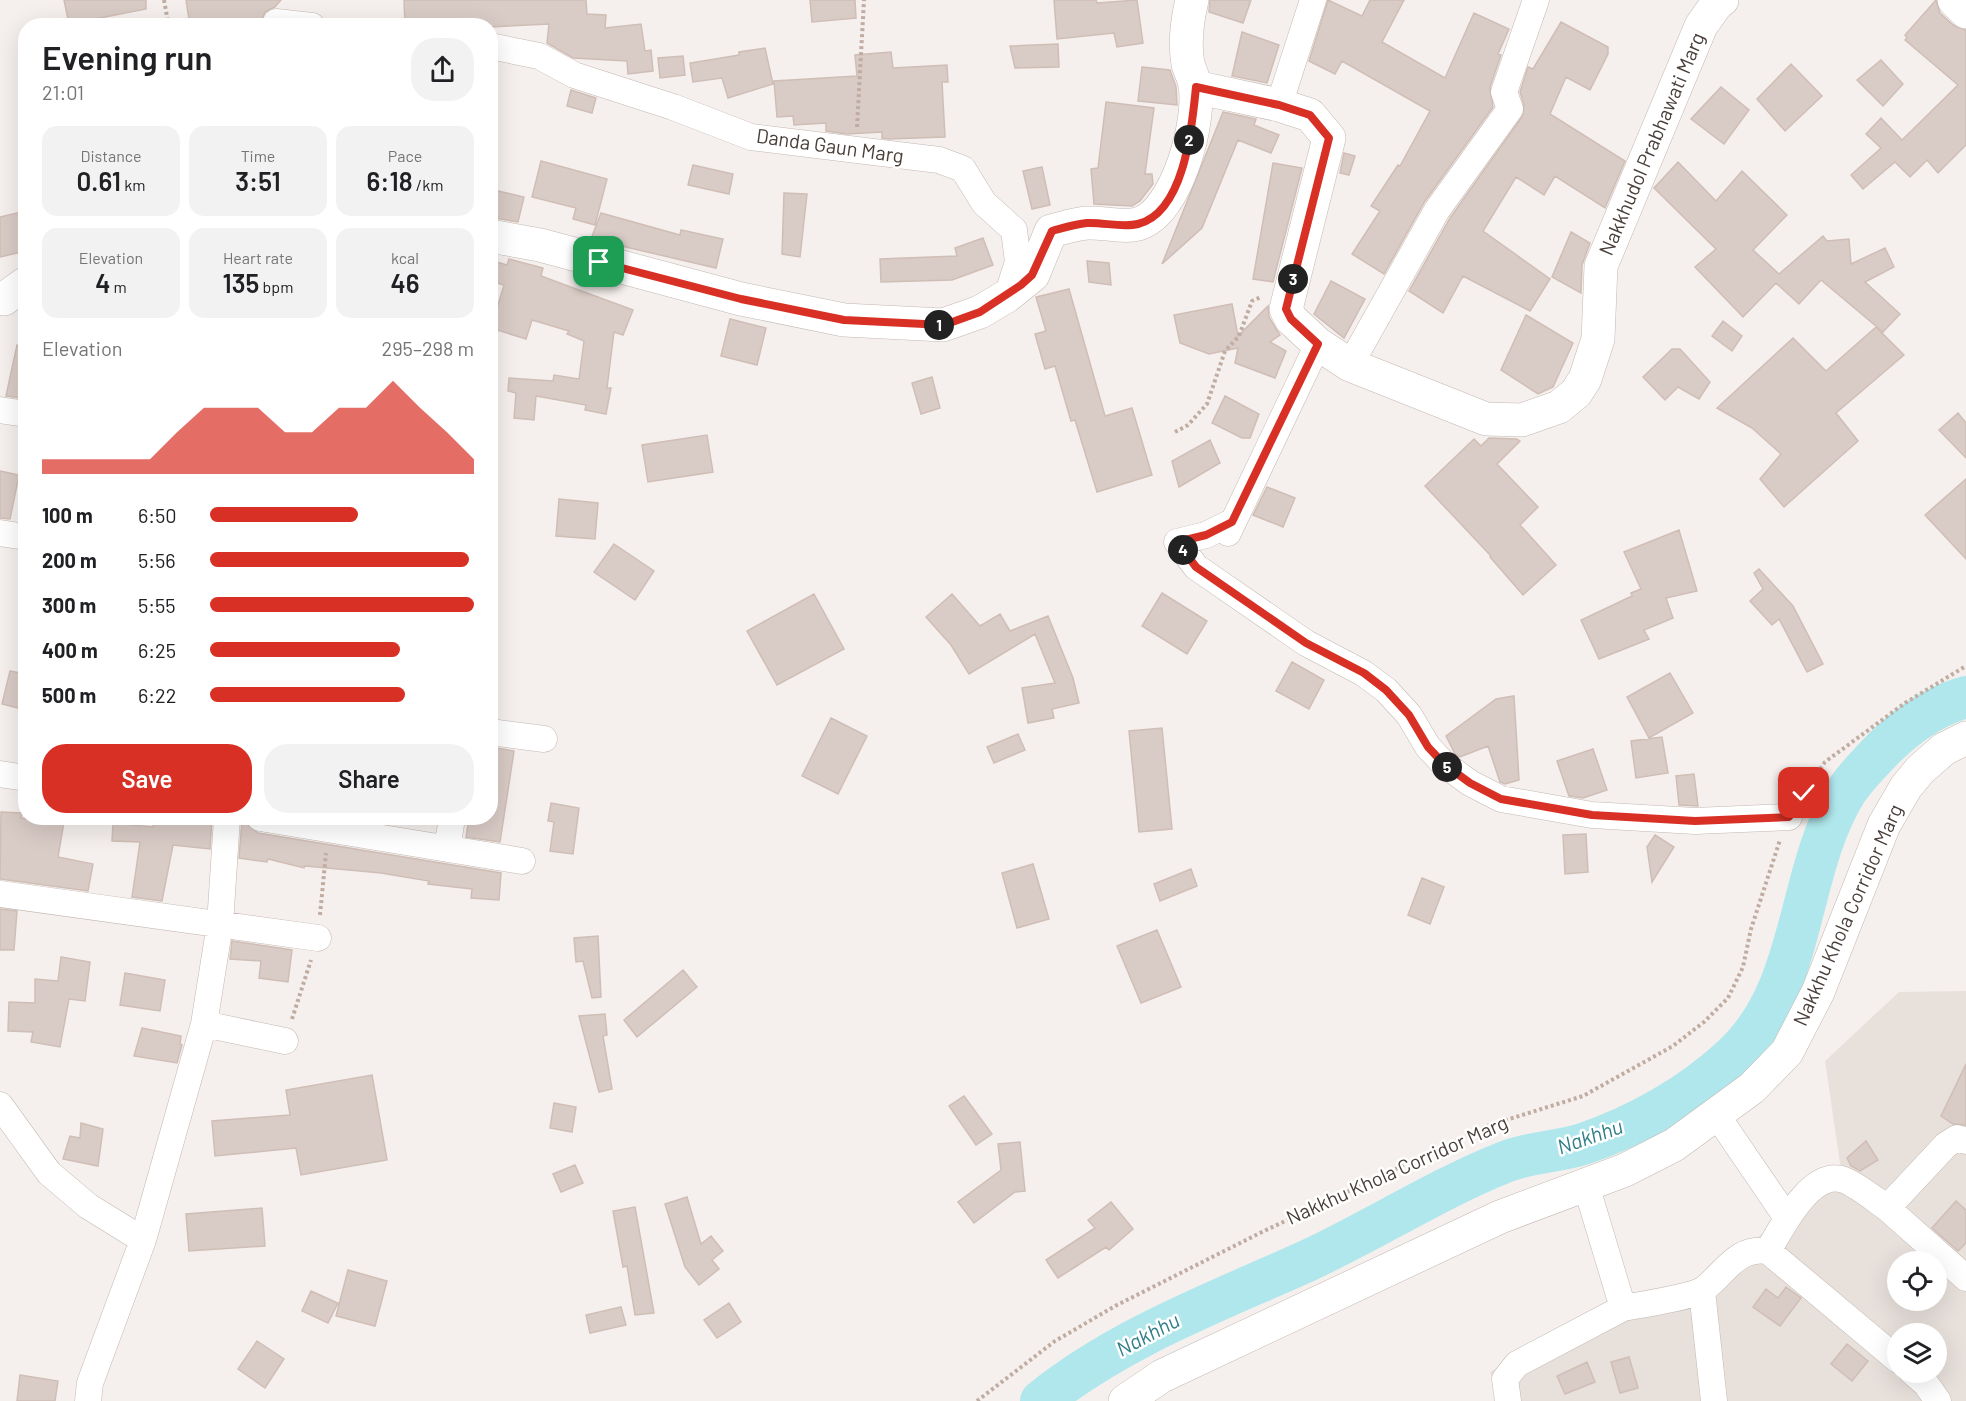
<!DOCTYPE html>
<meta charset="utf-8">
<style>
:root{--surface:#fff;--page:#f2f2f2;--text:#202124;--muted:#757577;--accent:#d93025}
body{margin:0;font-family:Barlow,sans-serif;background:var(--page);color:var(--text);height:100vh;display:flex;flex-direction:column;font-size:22px;white-space:nowrap}
*{box-sizing:border-box;margin:0}
p{font-size:20px;color:var(--muted)}
.icon{flex:none;width:33px;height:33px;fill:none;stroke:currentColor;stroke-width:2;stroke-linecap:round;stroke-linejoin:round}
.map{position:relative;flex:1;overflow:hidden}
.drawer{position:absolute;left:18px;top:18px;width:480px;height:807px;display:flex;flex-direction:column;background:var(--surface);border-radius:24px;box-shadow:0 6px 24px #0002}
.drawer>*{flex:none}
.fabs{position:absolute;left:1887px;top:1251px;display:grid;gap:12px}
.fabs a{display:grid;place-items:center;width:60px;height:60px;border-radius:50%;background:var(--surface);box-shadow:0 6px 24px #0002;font-size:30px}
.pin{position:absolute;display:grid;place-items:center;width:51px;height:51px;color:#fff;margin:-26px;border-radius:12px;box-shadow:0 3px 9px #0006}
.km{position:absolute;width:30px;height:30px;margin:-15px;border-radius:50%;background:#222;color:#fff;font-size:16px;line-height:30px;text-align:center}
.round{display:grid;place-items:center;flex:none;width:63px;height:63px;border-radius:24px;background:var(--page)}
.overview{display:flex;align-items:center;justify-content:space-between;height:102px;padding:0 24px}
h1{font-size:33px;font-weight:600;line-height:45px}
.figures{display:grid;grid-template-columns:repeat(3,1fr);gap:9px;height:102px;padding:6px 24px}
.figures div{display:grid;align-content:center;border-radius:15px;background:var(--page);text-align:center}
.figures b{font-size:26px;font-weight:600}
.figures small{font-size:16px;font-weight:400}
.figures p{font-size:16px}
.chart{height:168px;padding:12px 24px}
.chart p{display:flex;justify-content:space-between}
.chart svg{width:100%;height:108px;margin-top:6px;fill:var(--accent);opacity:.7}
.cta{display:flex;gap:12px;margin-top:auto;padding:12px 24px}
.cta a{flex:1;height:69px;border-radius:24px;background:var(--accent);color:#fff;font-size:24px;font-weight:600;line-height:69px;text-align:center}
.cta a+a{background:var(--page);color:var(--text)}
ul{padding:0 24px;list-style:none;font-size:20px}
li{display:grid;grid-template-columns:96px 72px 1fr;align-items:center;height:45px}
li i{height:15px;border-radius:8px;background:var(--accent)}
.map>svg:first-child{display:block}
.residential{fill:#e8e0db;fill-rule:evenodd}
.lines{fill:none;stroke-linecap:round;stroke-linejoin:round}
.river{stroke:#afe7ec;stroke-width:42}
.building{fill:#d9cbc6;stroke:#d0beb6;stroke-width:1.5}
.minor-casing{stroke:#c3b8b2;stroke-width:27}
.tertiary-casing{stroke:#c3b8b2;stroke-width:34}
.path{stroke:#c1aca2;stroke-width:4;stroke-dasharray:3 3;stroke-linecap:butt}
.minor{stroke:#fff;stroke-width:26}
.tertiary{stroke:#fff;stroke-width:33}
.route-casing{stroke:#fff;stroke-width:12}
.route{stroke:#d93025;stroke-width:8}
.labels{text-anchor:middle;stroke-width:5;stroke-linejoin:round;paint-order:stroke}
.street-label{font-size:20px;fill:#493f3a;stroke:#fff}
.water-label{font-size:21px;font-style:italic;fill:#307e87;stroke:#fff}
</style>
<div class="map">
<svg width="1966" height="1401" viewBox="0 0 1966 1401">
<rect width="100%" height="100%" fill="#f5f0ed"/>
<path class="residential" d="M1966 991V1401H1499L1490 1372 1604 1305 1695 1288 1841 1170 1825 1061 1899 992ZM1898 1262H1936V1300H1898ZM1898 1334H1936V1372H1898Z"/>
<g class="lines">
<path class="river" d="M1041 1401C1119 1338 1216 1302 1307 1261 1374 1230 1437 1189 1505 1162 1530 1152 1558 1152 1583 1144 1636 1126 1690 1096 1731 1058 1808 989 1795 872 1847 790 1859 773 1873 759 1888 744 1909 724 1937 705 1966 697"/>
</g>
<path class="building" d="M64 0H146V9L69 24Z
M186 0H281L275 7 265 12 261 22 254 26H223L222 21 190 26Z
M404 0H586L587 14 606 15 605 28 641 24 645 51 651 50 653 71 628 74 627 61 573 58 547 43 549 24 490 27 464 26V23L405 25Z
M810 0H855L856 18 812 22Z
M1054 0H1096L1097 3 1137 0 1143 43 1117 47 1114 33 1057 39Z
M1210 0H1251L1243 23 1209 12Z
M1328 0 1362 16 1370 0H1404L1382 42 1445 78 1474 13 1509 29 1498 54 1501 55 1490 87 1493 107 1425 201 1384 274 1352 254 1380 211 1371 206 1398 165 1400 166 1430 111 1342 61 1335 74 1309 61Z
M1936 0 1940 13 1953 25 1966 30V145L1938 173 1927 160 1910 177 1895 162 1863 189 1851 175 1881 148 1866 134 1881 118 1902 140 1958 85 1905 40 1907 38 1905 35Z
M1561 22 1608 47V54L1590 90 1566 77 1550 114 1625 161 1605 208 1555 176 1544 195 1516 177 1483 231 1550 279 1530 311 1463 276 1443 313 1409 291 1450 218 1522 117 1524 105 1520 92 1528 67 1533 69Z
M1242 32 1279 45 1267 83 1232 76Z
M1058 44 1059 67 1015 68 1010 46Z
M765 48 773 84 728 98 722 78 693 82 690 63 739 55V52Z
M891 52 893 68 947 65 948 82H942L945 137 888 139 882 138V132L847 134 826 131V123L794 125 793 116 777 117 774 81 857 76 855 55Z
M683 56 685 75 660 78 658 58Z
M1881 60 1903 84 1883 106 1857 80Z
M1791 64 1822 96 1785 131 1757 99Z
M1142 67 1170 70 1176 87 1177 105 1138 101Z
M1721 87 1749 110 1724 144 1691 119Z
M571 90 596 98 592 113 567 106Z
M1106 102 1154 108 1145 174H1152L1153 184 1140 201 1132 206 1094 204 1091 169 1098 168Z
M1223 112 1256 119 1254 125 1279 135 1271 153 1238 140 1202 228 1162 264Z
M1344 153 1355 156 1349 175 1340 173Z
M541 161 607 179 595 225 573 219 576 208 532 197Z
M1678 162 1716 201 1742 171 1787 215 1753 250 1779 274 1823 236 1827 241 1849 239 1851 264 1885 248 1894 267 1865 282 1900 314 1883 332 1821 280 1799 304 1776 283 1743 317 1695 267 1716 249 1654 188Z
M1273 163 1302 168 1273 282 1253 279Z
M693 165 733 174 729 194 688 185Z
M1042 167 1050 205 1032 209 1023 171Z
M490 189 524 197 518 222 490 217Z
M784 193 807 194 800 257 782 254Z
M26 211V251L0 257V217Z
M601 213 680 235 681 230 723 239 716 268 591 239Z
M1571 232 1590 243 1582 265 1581 293 1552 277Z
M983 238 993 265 952 280 881 282 880 259 957 256 955 248Z
M509 259 543 268 541 276 633 310 623 335 614 332 607 388H611L606 414 585 410 586 405 536 396 534 420 514 418 516 393 508 391 509 378 553 381 554 375 579 379 584 341 567 334 569 331 532 320 526 339 491 328 504 285 490 281V260L507 265Z
M1087 261 1109 263 1111 285 1089 282Z
M1331 281 1365 299 1344 338 1314 314Z
M1069 289 1105 416 1132 408 1152 475 1097 492 1075 420 1071 421 1055 366 1045 369 1035 334 1046 331 1036 297Z
M1232 304 1238 336 1268 306 1269 317 1280 335 1270 342 1286 351 1275 378 1235 363 1238 348 1209 354 1180 343 1174 315Z
M1526 315 1573 343 1553 387 1538 394 1501 370Z
M730 319 766 328 757 365 721 356Z
M1723 321 1742 336 1732 351 1712 336Z
M1876 327 1904 355 1836 413 1858 441 1784 507 1760 479 1781 454 1752 428 1717 408 1793 338 1826 371Z
M17 345 26 346V399L6 396Z
M1672 349H1680L1710 382 1699 399 1678 387 1665 400 1643 377Z
M932 377 940 408 921 414 912 383Z
M1225 396 1259 414 1250 438H1242L1212 423Z
M1958 413 1966 423V458L1939 430Z
M707 435 713 472 648 482 642 445Z
M1489 438 1517 439 1520 441 1497 464 1538 507 1520 525 1556 565 1523 595 1490 557 1491 556 1425 486 1474 439 1481 446Z
M1210 440 1220 463 1179 487 1172 461Z
M0 471 19 475 10 519 0 518Z
M1966 479V559L1925 515Z
M1267 487 1295 498 1283 527 1253 515Z
M559 499 598 503 595 539 556 536Z
M1679 530 1697 591 1666 598 1673 618 1644 630 1649 639 1599 659 1581 620 1632 596 1631 593 1641 589 1624 552Z
M614 544 654 571 635 600 594 572Z
M1759 569 1793 606 1823 664 1807 672 1779 619 1772 625 1750 601 1763 589 1754 573Z
M1162 593 1207 621 1187 654 1142 626Z
M814 594 844 649 777 685 747 631Z
M952 594 980 626 1000 614 1010 631 1048 616 1073 678 1079 703 1052 709 1054 718 1028 723 1022 688 1055 683 1035 634 969 674 951 645 926 617Z
M1292 662 1324 680 1309 709 1276 691Z
M10 671 26 674V710L2 704Z
M1670 673 1693 713 1649 738 1627 697Z
M1514 696 1519 780 1505 784 1500 782 1488 746 1460 757 1455 754 1446 736 1496 699Z
M831 718 867 736 838 794 802 776Z
M1162 728 1172 829 1139 832 1129 731Z
M1018 734 1025 750 994 763 987 747Z
M1662 737 1668 773 1636 778 1631 741Z
M490 747 514 751 500 842 466 837 469 818H490Z
M1593 749 1607 790 1583 798 1569 796 1557 761Z
M1694 774 1698 806 1679 805 1676 776Z
M551 803 579 808 573 854 550 851 554 822 548 821Z
M1 812 22 813 21 818 64 822 58 857 93 864 88 891 0 879Z
M154 818H212L210 849 173 845 162 901 132 897 140 842 112 841 113 823 153 827Z
M242 820 258 833 501 873 499 900 471 898 472 889 428 884 429 881 381 873 305 866 304 868 268 859 267 862 239 858Z
M1586 834 1588 872 1565 874 1563 835Z
M1655 835 1674 847 1652 882 1647 847Z
M1033 864 1049 919 1017 928 1002 873Z
M1191 869 1197 886 1160 901 1154 884Z
M1422 878 1444 887 1430 924 1408 915Z
M0 909 17 911 14 950H0Z
M1157 930 1181 987 1141 1003 1117 946Z
M598 936 601 997 592 998 583 961 576 962 574 938Z
M232 941 292 950 288 982 259 978 261 961 230 959Z
M61 957 90 962 85 1001 69 999 60 1047 31 1042 33 1032 8 1031 9 1002 35 1003V979L58 981Z
M683 970 697 987 637 1037 624 1020Z
M125 973 165 980 160 1011 120 1005Z
M605 1014 607 1035 603 1036 612 1089 599 1092 579 1016Z
M142 1028 181 1036 180 1044 182 1045 177 1063 134 1056Z
M1966 1064V1125L1953 1124 1941 1116Z
M372 1075 387 1160 301 1175 296 1148 215 1156 212 1121 290 1115 286 1090Z
M964 1096 992 1134 976 1145 949 1106Z
M554 1103 576 1107 572 1132 550 1128Z
M81 1123 103 1129 98 1166 63 1159 70 1136 80 1138Z
M1866 1141 1878 1160 1860 1171 1851 1166 1847 1158Z
M1020 1142 1025 1191 1015 1192 974 1223 958 1202 1001 1170 998 1144Z
M575 1165 583 1183 561 1192 553 1174Z
M687 1197 701 1244 711 1236 723 1251 712 1260 719 1269 699 1285 685 1267 665 1204Z
M1956 1201 1966 1210V1243L1958 1251 1932 1228Z
M1111 1202 1133 1229 1109 1250 1106 1247 1058 1278 1046 1260 1095 1228 1088 1220Z
M635 1207 654 1313 635 1315 627 1266 623 1267 613 1211Z
M262 1208 265 1246 189 1251 186 1214Z
M348 1270 387 1281 375 1326 336 1316Z
M1786 1287 1801 1298 1780 1326 1753 1307 1766 1289 1778 1298Z
M311 1291 338 1303 328 1323 302 1311Z
M729 1303 741 1322 717 1338 704 1320Z
M621 1307 626 1325 590 1333 586 1315Z
M257 1341 284 1359 265 1388 238 1369Z
M1847 1344 1868 1361 1852 1381 1831 1364Z
M1629 1357 1638 1388 1620 1393 1611 1362Z
M1587 1362 1595 1382 1565 1394 1557 1376Z
M20 1375 58 1381 55 1401H17Z"/>
<g class="lines">
<defs>
<path id="minor" d="M277 26 276 22 312 26
M490 46 539 56 574 75 673 107 751 137 939 160 963 169 984 203 1014 230 1018 262 1007 296
M1279 105 1313 0
M1350 365 1437 210 1510 109 1504 92 1536 0
M0 410 26 414
M1232 522 1206 535 1177 542 1196 567 1306 643 1363 673 1386 690 1409 715 1428 747 1444 764 1470 783 1501 799 1592 815 1695 821 1789 817
M0 533 26 537
M1228 533 1318 344
M490 732 544 739
M0 774 26 778
M260 818 522 861
M447 849 452 818
M0 894 318 938
M204 1024 285 1041
M0 1105 49 1173 88 1206 143 1240
M1716 1114 1787 1218
M1887 1208 1966 1278
M1768 1251C1781 1229 1811 1168 1844 1180 1859 1186 1874 1199 1887 1208L1946 1145 1957 1138 1966 1141
M1702 1291 1714 1401
M1623 1308C1639 1305 1693 1297 1704 1289 1726 1272 1736 1247 1768 1251L1898 1360
M1912 1372 1926 1384 1938 1401
M88 1401 90 1383 143 1240 204 1024 220 924 227 818
M1508 1401 1505 1379 1517 1364 1623 1308 1586 1185"/>
<path id="tertiary" d="M1954 0 1966 12
M1195 87 1279 105 1310 115 1329 138 1286 309 1291 319 1318 344 1350 365 1486 419 1522 420 1559 407 1576 393 1585 379 1598 339 1601 266 1701 26 1718 2 1722 0
M490 236 540 245 741 299 844 320 943 325 980 312 1007 296 1033 275 1051 231C1063 228 1075 224 1087 223 1103 222 1123 228 1138 224 1177 213 1201 121 1195 86 1194 78 1190 71 1188 64 1184 42 1187 21 1192 0
M4 299 26 283
M1125 1401 1162 1376 1500 1217 1625 1170 1674 1145 1752 1088 1787 1052 1818 992 1884 825 1906 787 1920 770 1944 749 1966 738"/>
</defs>
<use href="#minor" class="minor-casing"/>
<use href="#tertiary" class="tertiary-casing"/>
<path class="path" d="M164 0 168 22
M857 127 864 0
M1175 432 1188 425 1207 404 1225 351 1239 336 1252 301 1261 297
M1800 799 1825 762 1905 703 1966 666
M320 915 326 853
M292 1019 311 960
M977 1401 1055 1341 1117 1305 1264 1231 1487 1126 1583 1096 1673 1046 1704 1022 1728 998 1743 967 1751 929 1780 840"/>
<use href="#minor" class="minor"/>
<use href="#tertiary" class="tertiary"/>
</g>
<g class="lines">
<defs>
<path id="route" d="M599 262 741 299 844 320 944 325 980 312 1021 285 1032 275 1052 231C1063 228 1075 224 1087 223 1103 222 1122 228 1138 224 1185 212 1192 126 1196 87L1279 105 1310 115 1329 138 1286 309 1291 319 1318 344 1232 522 1206 535 1177 542 1196 567 1306 643 1364 673 1386 690 1409 715 1428 747 1444 764 1470 783 1501 799 1592 815 1695 821 1789 817 1804 793"/>
</defs>
<use href="#route" class="route-casing"/>
<use href="#route" class="route"/>
</g>
<g class="labels">
<g class="street-label">
<text transform="translate(1652 144) rotate(-67)" y="7">Nakkhudol Prabhawati Marg</text>
<text transform="translate(830 146) rotate(8)" y="7">Danda Gaun Marg</text>
<text transform="translate(1848 915) rotate(-66)" y="7">Nakkhu Khola Corridor Marg</text>
<text transform="translate(1397 1170) rotate(-24)" y="7">Nakkhu Khola Corridor Marg</text>
</g>
<g class="water-label">
<text transform="translate(1590 1137) rotate(-19)" y="7">Nakhhu</text>
<text transform="translate(1148 1335) rotate(-28)" y="7">Nakhhu</text>
</g>
</g>
</svg>
<div class="fabs">
<a><svg class="icon" aria-label="locate" viewBox="0 0 24 24"><circle cx="12" cy="12" r="6"/><path d="M12 2v4M12 18v4M2 12h4M18 12h4"/></svg></a>
<a><svg class="icon" aria-label="layers" viewBox="0 0 24 24"><path d="M12 4l9 5-9 5-9-5zM3 14l9 5 9-5"/></svg></a>
</div>
<div class="pin" style="left:599px;top:262px;background:#1e9e55"><svg class="icon" aria-label="arrive" viewBox="0 0 24 24"><path d="M6 21V4h12l-3 4 3 4H6"/></svg></div>
<div class="pin" style="left:1804px;top:793px;background:#d93025"><svg class="icon" aria-label="check" viewBox="0 0 24 24"><path d="M5 12l5 5 9-10"/></svg></div>
<b class="km" style="left:939px;top:325px">1</b>
<b class="km" style="left:1189px;top:140px">2</b>
<b class="km" style="left:1293px;top:279px">3</b>
<b class="km" style="left:1183px;top:550px">4</b>
<b class="km" style="left:1447px;top:767px">5</b>
<section class="drawer">
<div class="overview"><div><h1>Evening run</h1><p>21:01</p></div><a class="round"><svg class="icon" aria-label="share" viewBox="0 0 24 24"><path d="M12 15V3M7 8l5-5 5 5M5 13v7h14v-7"/></svg></a></div>
<div class="figures">
<div><p>Distance</p><b>0.61<small> km</small></b></div>
<div><p>Time</p><b>3:51</b></div>
<div><p>Pace</p><b>6:18<small> /km</small></b></div>
</div>
<div class="figures">
<div><p>Elevation</p><b>4<small> m</small></b></div>
<div><p>Heart rate</p><b>135<small> bpm</small></b></div>
<div><p>kcal</p><b>46</b></div>
</div>
<div class="chart"><p><span>Elevation</span>295–298 m</p>
<svg viewBox="0 0 160 44" preserveAspectRatio="none"><path d="M0 44V38L10 38L20 38L30 38L40 38L50 27L60 17L70 17L80 17L90 27L100 27L110 17L120 17L130 6L140 17L150 27L160 38V44z"/></svg>
</div>
<ul>
<li><b>100 m</b>6:50<i style="width:56%"></i></li>
<li><b>200 m</b>5:56<i style="width:98%"></i></li>
<li><b>300 m</b>5:55<i style="width:100%"></i></li>
<li><b>400 m</b>6:25<i style="width:72%"></i></li>
<li><b>500 m</b>6:22<i style="width:74%"></i></li>
</ul>
<div class="cta"><a>Save</a><a>Share</a></div>
</section>
</div>
